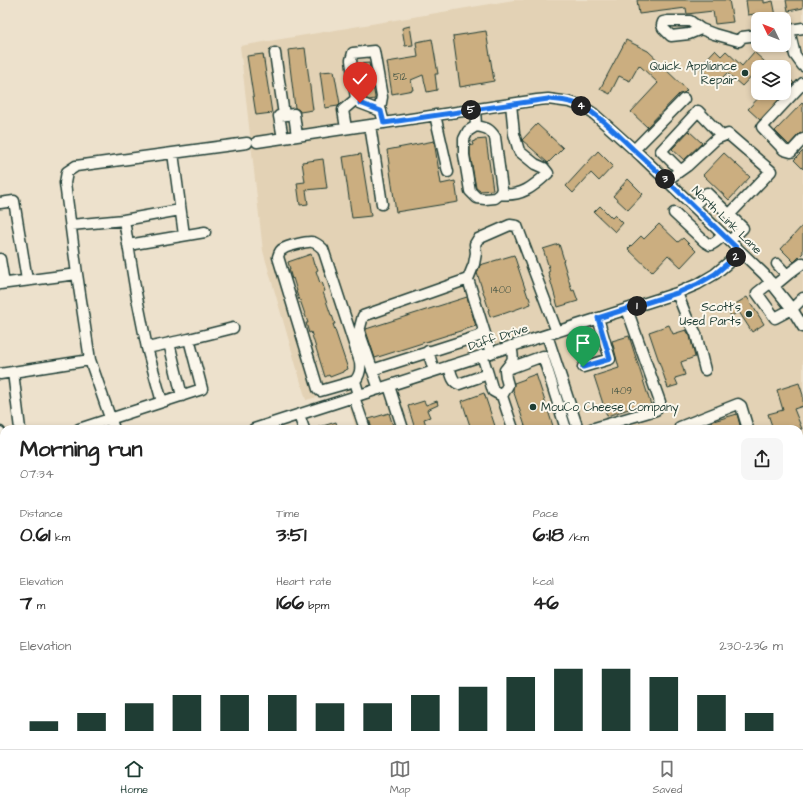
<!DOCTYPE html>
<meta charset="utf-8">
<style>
:root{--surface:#fff;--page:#f6f6f6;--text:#222;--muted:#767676;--line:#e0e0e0;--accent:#1f3d34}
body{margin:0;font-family:"Architects Daughter",sans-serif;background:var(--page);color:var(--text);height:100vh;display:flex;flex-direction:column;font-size:15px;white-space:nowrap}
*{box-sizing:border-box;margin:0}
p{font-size:13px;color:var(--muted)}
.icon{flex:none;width:22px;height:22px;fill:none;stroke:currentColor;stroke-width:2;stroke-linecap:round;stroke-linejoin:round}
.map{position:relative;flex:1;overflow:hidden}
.side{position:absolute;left:0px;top:425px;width:803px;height:324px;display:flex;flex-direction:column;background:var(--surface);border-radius:12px 12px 0 0;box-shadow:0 2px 6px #0003}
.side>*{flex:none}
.needle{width:26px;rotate:313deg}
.controls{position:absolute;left:751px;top:12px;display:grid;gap:8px}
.controls a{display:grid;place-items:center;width:40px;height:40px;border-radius:8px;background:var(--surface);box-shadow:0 2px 6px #0003;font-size:20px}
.pin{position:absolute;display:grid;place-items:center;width:34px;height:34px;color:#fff;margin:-41px -17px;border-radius:50% 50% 50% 0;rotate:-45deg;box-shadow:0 0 4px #0007}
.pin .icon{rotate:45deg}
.km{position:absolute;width:20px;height:20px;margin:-10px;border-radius:50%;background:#222;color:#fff;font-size:11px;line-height:20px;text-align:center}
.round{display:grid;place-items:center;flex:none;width:42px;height:42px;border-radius:8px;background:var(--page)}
.headline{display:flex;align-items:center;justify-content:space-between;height:68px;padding:0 20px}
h1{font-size:22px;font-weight:800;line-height:30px}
.figures{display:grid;grid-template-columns:repeat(3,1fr);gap:6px;height:68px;padding:4px 20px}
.figures div{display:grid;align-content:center}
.figures b{font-size:20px;font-weight:800}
.figures small{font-size:11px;font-weight:400}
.figures p{font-size:11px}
.chart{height:112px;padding:8px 20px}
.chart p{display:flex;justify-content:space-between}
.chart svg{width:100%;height:72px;margin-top:4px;stroke:var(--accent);stroke-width:6}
.dock{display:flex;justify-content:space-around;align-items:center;height:56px;border-top:1px solid var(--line);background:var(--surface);font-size:11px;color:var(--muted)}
.dock a{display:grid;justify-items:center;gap:2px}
.dock .current{color:var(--accent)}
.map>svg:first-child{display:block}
.built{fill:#e3d2b5;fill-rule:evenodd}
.green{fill:#b5e8a9;stroke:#6a926e}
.building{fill:#cbae80;stroke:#1f3d34}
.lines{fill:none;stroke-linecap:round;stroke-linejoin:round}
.minor-casing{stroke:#1f3d34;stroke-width:13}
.major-casing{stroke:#1f3d34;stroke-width:15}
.minor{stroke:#fbf7ec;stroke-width:10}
.major{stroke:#fbf7ec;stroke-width:12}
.route-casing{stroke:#fff;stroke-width:8}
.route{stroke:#1a73e8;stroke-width:5}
.poi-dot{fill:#1f3d34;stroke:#fbf7ec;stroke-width:1.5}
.labels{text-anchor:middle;stroke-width:4;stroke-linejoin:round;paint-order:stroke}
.number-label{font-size:10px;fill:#4a5947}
.poi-label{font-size:12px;fill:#1f3d34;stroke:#fbf7ec;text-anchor:end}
.street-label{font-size:12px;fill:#1f3d34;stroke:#fbf7ec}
</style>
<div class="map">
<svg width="803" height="749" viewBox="0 0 803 749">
<rect width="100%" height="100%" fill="#ede1cc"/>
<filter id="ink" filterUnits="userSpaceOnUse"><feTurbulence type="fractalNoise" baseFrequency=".025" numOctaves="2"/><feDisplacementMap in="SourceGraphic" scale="8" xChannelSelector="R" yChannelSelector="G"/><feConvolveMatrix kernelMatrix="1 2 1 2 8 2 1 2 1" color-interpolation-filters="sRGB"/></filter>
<g filter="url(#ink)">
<path class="built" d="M514 0H803V749H694L690 745H799V429H356L344 390 306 400 263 251 240 46ZM758 19H784V45H758ZM758 67H784V93H758Z"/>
<path class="green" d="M516 745H596L589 749H504Z"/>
<path class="building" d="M637 0H729L733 22 715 24 713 11 687 14 686 8 639 14Z
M746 0H764V3L773 1 776 16 756 20 755 14 748 15Z
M786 0H803V8L788 11Z
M410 26 413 45 405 46 402 28Z
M486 31 494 81 460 87 453 36Z
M432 39 438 74H435L437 90 427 92 423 75 411 80 413 90 392 94 387 62 418 57 416 42Z
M626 40 648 51 663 65 662 66 687 90 684 93 679 94 647 127 631 112 658 83 639 65 630 81 619 76 610 94 600 89Z
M305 48 313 110 300 112 299 110 295 108 288 50Z
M715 50 721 56 726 51 742 66 754 52 765 62 760 67H758V69L742 86 727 73 716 84 699 67Z
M263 54 272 113 256 115 247 56Z
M369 63 375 97V99L369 100 362 96 358 64Z
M334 71 340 104 338 106 325 108 320 72Z
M784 73 794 83 760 120 748 109 763 93H784Z
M803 102V132L799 134 789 145 775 131Z
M537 124 563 148 548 163 522 140Z
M689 131 702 143 684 160 672 149Z
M486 139 493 190 480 191 476 188 470 154V146L473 145 472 142 475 141V140Z
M434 141 441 184 455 181 458 202 396 212 387 150Z
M598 151 613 166 599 181 591 173 573 193 566 186Z
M803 151V169L794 160Z
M724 153 750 177 729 200 703 175Z
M361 154 371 216 352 218 343 157Z
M323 159 327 188 306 190 308 204 300 205 297 183 305 182 302 162Z
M628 179 643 194 628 210 613 196Z
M600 206 612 218 615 215 623 223 615 232 594 212Z
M659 224 678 242 683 238 696 251 681 267 668 255 652 272 628 249 641 236 644 239Z
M803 225V253L794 262 781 249Z
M559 244 564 260 563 261 572 291 574 290 578 301 558 307 548 272 550 271 543 249Z
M311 254 314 265H316L318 270 316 271 320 283 322 282 325 291 323 292 331 315H332L335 324H333L348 369 343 371V372L330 377 329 375 325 377 311 332 309 333 306 323H308L300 300H299L296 291H297L293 278 292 279 289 269H290L288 262Z
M514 255 528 297H529L531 304 503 314V313L490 317 488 310H489L477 273 480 265Z
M467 297 476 326 375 358 366 331V329Z
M747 297 764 324 752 332 739 312 731 316 727 309Z
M669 325 673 334 686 330 690 336 695 357 681 362 685 375 675 378 678 385 668 388 649 332Z
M629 336 651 405 645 407 644 404 607 416 594 376 619 368 612 341Z
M536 374 554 429H526L513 390 514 383 525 379V378Z
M799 383 803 395V406L794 409 802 429H773L768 414 783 410 777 390Z
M484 393 496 429H471L462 401Z
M424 401 426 405 437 401 438 405 427 410 430 417 424 419 427 429H415L408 406Z
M389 413 394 429H372L369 419Z
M737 414 741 429H693L707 423Z
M336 422 338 429H317L316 428Z"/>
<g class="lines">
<defs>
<path id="minor" d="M701 29 689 34 671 36 663 28 662 25 663 22 668 21H690L701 29 714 34 739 41 742 37 758 35
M789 30 795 55 803 66
M784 31 803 28
M275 53 284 115
M803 83 762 127 784 150 791 152 803 139
M475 109 476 126 468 131 464 139V155L470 191 477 198 485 199 495 198 500 194 502 189 495 137C489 128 486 128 476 126
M381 111 360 103 356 99 351 60 353 53 374 51 382 97 380 108 384 123
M435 115 448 172
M370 125 382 204
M346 128 343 110 356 99
M283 138 279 116 294 114 297 136
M257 142 537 100 548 99 570 102 582 106 594 114 641 156 764 274 792 309 803 327
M634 150 684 99
M173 153 184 235
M680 170 661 151 698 111 722 136
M666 181 687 166 716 139 728 134 771 171 729 215
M500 194C521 197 533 187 548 173L544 168 535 164 519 151 514 134 511 104
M0 203 14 201 27 280
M693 206 707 193 743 228 730 241
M674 213 705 242 710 245C716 243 719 239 723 235
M124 220 180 210
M71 225 124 220 136 293 147 348
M128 245 205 232
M0 259 4 283
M777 264 787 275
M77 274 65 183 67 172 76 166 247 143
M468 279 474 264 476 253 475 244 478 239 510 225 517 226 557 332
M771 282 757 293 775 318 792 309 803 298
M0 284 77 274 90 360
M774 286 792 271 803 263
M677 293 687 318 692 326 696 334 705 370
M547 335 577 426 579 429
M189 339 233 328
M169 343 182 396
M511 346C514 360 514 359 505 370L506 378 508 385 502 396 513 429
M428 351 434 371
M449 366C451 373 452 382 459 384L488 374 482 355
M583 367 610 359 598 318
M372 370 485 334
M505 370 543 356 566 429
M13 372 20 429
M0 374 90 360 114 429
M488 374 493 391 502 396
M355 381 320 391 318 389 278 257C279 253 280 250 283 249 287 246 308 241 312 242 317 243 320 246 323 249L360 362C361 370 360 375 355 381L359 395
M389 386 403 429
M379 389 359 331 363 316 468 279 491 353
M354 397 365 429
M299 415 304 429
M680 427 738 404 741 406 748 429
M79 429 202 389 189 339 147 348 162 402
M254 429 677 293 698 284 715 274 741 252
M591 429 656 410 660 402 627 309
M0 432 4 460
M802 454 803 459
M0 513 4 512
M799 578 803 576
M154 745 162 749
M412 745 413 749
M668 745 673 749
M786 745 790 749
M84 749 87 745
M210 749 215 745
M294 749 298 745
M307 749 312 745
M465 749 478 745
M604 749 608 745
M754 749 752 748 755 745"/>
<path id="major" d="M0 691 4 700
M0 714 4 723
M16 745 18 749
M28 745 30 749"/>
</defs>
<use href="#minor" class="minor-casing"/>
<use href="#major" class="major-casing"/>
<use href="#minor" class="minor"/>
<use href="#major" class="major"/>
</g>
</g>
<g class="lines" filter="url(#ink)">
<defs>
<path id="route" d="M360 103 381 111 384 123 548 99C560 100 573 101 584 107 602 118 617 134 633 149 670 182 705 218 741 252L715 274 698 284 677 293 598 318 610 359 583 367"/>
</defs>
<use href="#route" class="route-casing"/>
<use href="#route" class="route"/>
</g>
<g class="poi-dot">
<circle cx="745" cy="73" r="4"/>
<circle cx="749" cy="314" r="4"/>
<circle cx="533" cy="407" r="4"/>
</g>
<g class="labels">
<g class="number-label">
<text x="400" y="80">512</text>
<text x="501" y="293">1400</text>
<text x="622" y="394">1409</text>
</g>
<g class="poi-label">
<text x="737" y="70">Quick Appliance<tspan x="737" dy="14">Repair</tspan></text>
<text x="741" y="311">Scott's<tspan x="741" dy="14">Used Parts</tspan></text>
<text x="541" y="411" text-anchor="start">MouCo Cheese Company</text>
</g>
<g class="street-label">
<text transform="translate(727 220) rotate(44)" y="4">North Link Lane</text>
<text transform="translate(498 337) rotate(-18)" y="4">Duff Drive</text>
</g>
</g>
</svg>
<div class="controls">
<a><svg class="needle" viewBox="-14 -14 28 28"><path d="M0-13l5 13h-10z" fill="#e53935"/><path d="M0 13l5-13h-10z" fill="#767676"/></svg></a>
<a><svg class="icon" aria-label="layers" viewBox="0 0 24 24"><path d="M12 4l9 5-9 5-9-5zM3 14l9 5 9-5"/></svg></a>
</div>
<div class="pin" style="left:583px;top:367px;background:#1e9e55"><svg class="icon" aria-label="arrive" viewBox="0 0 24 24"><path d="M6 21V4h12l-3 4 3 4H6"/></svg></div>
<div class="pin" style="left:360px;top:103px;background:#d93025"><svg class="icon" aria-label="check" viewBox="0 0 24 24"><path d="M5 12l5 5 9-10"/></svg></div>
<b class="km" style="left:637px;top:306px">1</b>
<b class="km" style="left:736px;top:257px">2</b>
<b class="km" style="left:665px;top:179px">3</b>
<b class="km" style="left:581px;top:106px">4</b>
<b class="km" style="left:471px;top:110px">5</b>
<section class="side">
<div class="headline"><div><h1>Morning run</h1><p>07:34</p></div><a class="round"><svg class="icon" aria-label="share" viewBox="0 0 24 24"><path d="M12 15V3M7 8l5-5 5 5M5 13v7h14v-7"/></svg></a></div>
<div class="figures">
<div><p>Distance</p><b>0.61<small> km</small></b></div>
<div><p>Time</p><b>3:51</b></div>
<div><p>Pace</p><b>6:18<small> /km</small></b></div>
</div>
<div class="figures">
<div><p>Elevation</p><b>7<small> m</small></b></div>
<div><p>Heart rate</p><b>166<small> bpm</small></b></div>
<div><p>kcal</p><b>46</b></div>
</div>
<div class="chart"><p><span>Elevation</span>230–236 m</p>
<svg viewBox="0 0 160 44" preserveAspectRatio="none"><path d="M5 44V38M15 44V33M25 44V27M35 44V22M45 44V22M55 44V22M65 44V27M75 44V27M85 44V22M95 44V17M105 44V11M115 44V6M125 44V6M135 44V11M145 44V22M155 44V33"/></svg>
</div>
</section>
</div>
<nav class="dock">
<a class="current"><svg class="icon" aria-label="home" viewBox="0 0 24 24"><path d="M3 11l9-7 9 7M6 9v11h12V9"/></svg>Home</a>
<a><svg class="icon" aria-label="map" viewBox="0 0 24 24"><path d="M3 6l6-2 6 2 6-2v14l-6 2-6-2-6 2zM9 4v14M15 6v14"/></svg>Map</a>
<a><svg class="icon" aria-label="saved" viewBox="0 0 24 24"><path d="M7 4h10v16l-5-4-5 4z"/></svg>Saved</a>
</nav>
